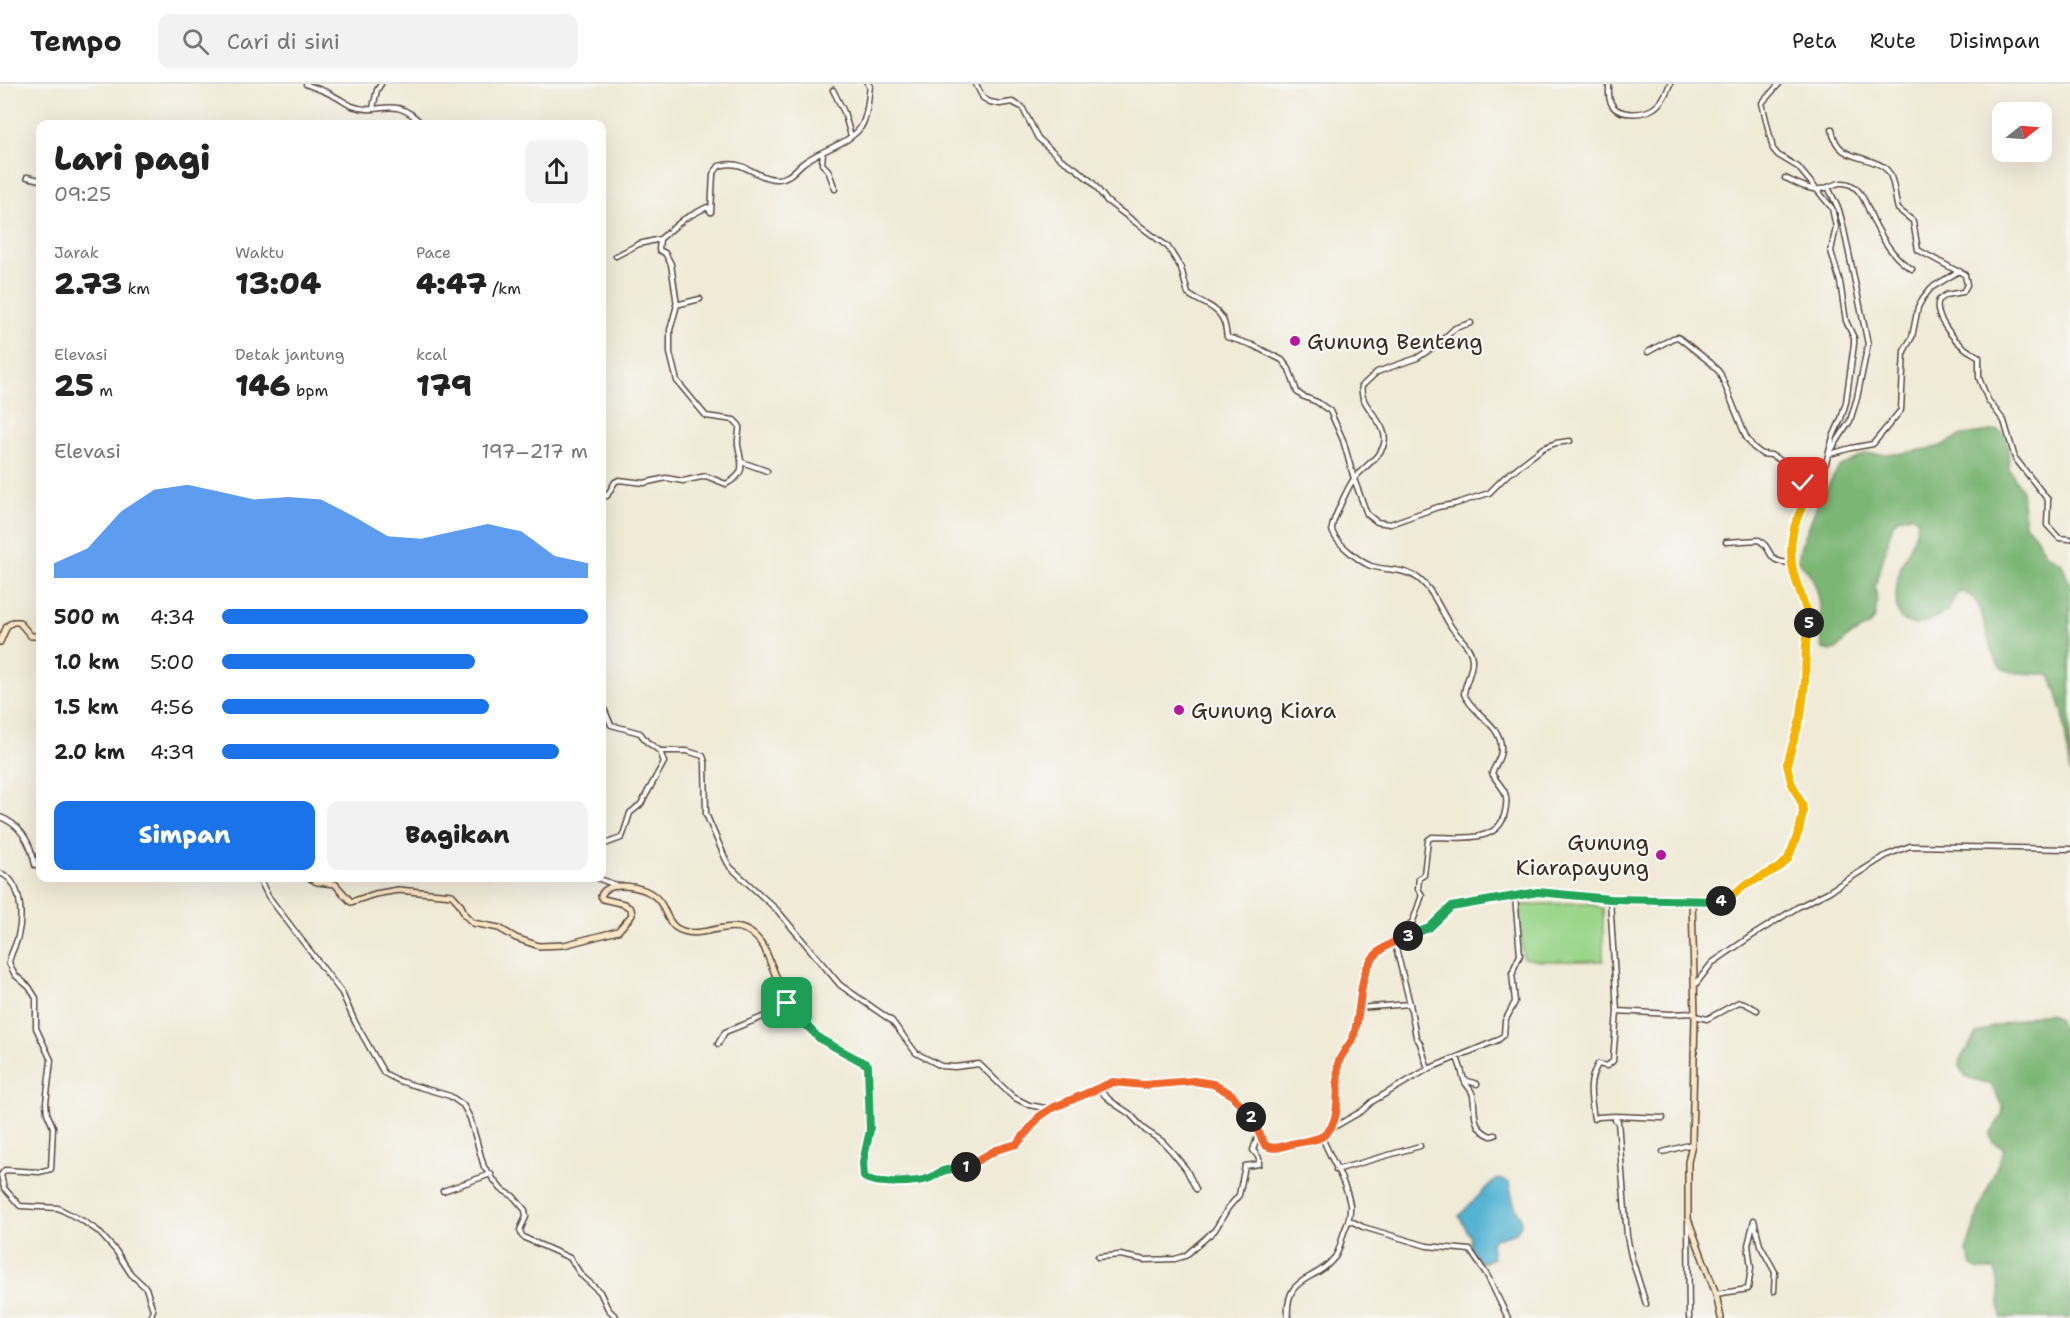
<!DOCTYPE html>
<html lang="id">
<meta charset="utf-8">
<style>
:root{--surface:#fff;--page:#f2f2f2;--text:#222;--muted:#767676;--line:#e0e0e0;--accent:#1a73e8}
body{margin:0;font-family:"Shantell Sans",sans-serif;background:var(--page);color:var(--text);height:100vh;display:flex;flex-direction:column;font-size:22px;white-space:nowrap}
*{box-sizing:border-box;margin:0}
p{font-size:20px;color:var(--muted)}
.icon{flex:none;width:33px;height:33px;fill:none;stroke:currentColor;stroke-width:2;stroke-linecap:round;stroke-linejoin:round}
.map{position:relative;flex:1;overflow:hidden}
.side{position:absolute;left:36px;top:36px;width:570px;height:762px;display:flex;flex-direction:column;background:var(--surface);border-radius:12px;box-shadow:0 6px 24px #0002}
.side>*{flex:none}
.needle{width:39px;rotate:73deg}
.controls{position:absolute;left:1992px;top:18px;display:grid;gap:12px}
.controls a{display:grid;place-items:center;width:60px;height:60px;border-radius:12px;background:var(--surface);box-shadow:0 6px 24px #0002;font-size:30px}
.pin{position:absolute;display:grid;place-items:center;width:51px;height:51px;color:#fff;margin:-26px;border-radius:12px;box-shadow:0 3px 9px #0006}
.km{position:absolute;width:30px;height:30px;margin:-15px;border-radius:50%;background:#222;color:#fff;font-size:16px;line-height:30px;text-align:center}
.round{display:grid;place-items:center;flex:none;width:63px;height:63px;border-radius:12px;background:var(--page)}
.headline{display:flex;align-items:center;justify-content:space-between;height:102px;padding:0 18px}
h1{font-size:33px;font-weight:800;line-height:45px}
.metrics{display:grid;grid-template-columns:repeat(3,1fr);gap:9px;height:102px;padding:6px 18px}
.metrics div{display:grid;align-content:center}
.metrics b{font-size:30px;font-weight:800}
.metrics small{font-size:16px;font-weight:400}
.metrics p{font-size:16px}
.chart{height:168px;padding:12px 18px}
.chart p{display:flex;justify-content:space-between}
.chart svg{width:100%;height:108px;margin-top:6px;fill:var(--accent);opacity:.7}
.action{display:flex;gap:12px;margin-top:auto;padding:12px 18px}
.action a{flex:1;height:69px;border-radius:12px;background:var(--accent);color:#fff;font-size:24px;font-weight:800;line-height:69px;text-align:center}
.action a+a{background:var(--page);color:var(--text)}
ul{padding:0 18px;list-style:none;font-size:20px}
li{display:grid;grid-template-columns:96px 72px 1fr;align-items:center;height:45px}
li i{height:15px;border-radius:8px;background:var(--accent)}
header{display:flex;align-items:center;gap:36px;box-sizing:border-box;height:84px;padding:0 30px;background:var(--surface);border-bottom:2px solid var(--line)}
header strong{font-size:28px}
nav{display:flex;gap:33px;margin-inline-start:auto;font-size:21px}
.search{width:420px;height:54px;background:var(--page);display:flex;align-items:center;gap:15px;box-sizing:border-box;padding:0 21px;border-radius:12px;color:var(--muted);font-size:22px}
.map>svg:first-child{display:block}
.green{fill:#9ad589;stroke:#6a8054;stroke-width:1.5}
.forest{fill:#7bb675;stroke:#5b704a;stroke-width:1.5}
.water{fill:#54b3d3;stroke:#486e78;stroke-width:1.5}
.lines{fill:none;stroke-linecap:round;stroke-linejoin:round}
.street-casing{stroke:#56473a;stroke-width:7}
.secondary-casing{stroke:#56473a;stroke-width:8}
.street{stroke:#fff;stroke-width:4}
.secondary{stroke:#fbe6c4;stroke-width:5}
.split-1-casing{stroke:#fff;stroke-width:12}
.split-2-casing{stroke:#fff;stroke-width:12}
.split-3-casing{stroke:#fff;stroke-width:12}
.split-4-casing{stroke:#fff;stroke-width:12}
.split-5-casing{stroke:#fff;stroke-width:12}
.split-6-casing{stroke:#fff;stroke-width:12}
.split-1{stroke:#22a559;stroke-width:8}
.split-2{stroke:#f0652b;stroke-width:8}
.split-3{stroke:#f0652b;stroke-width:8}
.split-4{stroke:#22a559;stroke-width:8}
.split-5{stroke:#f5b400;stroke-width:8}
.split-6{stroke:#f5b400;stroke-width:8}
.poi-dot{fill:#b5179e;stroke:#f6f6f2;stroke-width:2}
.labels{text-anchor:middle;stroke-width:4.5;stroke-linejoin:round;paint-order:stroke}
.poi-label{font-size:22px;fill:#3b2a1e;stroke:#f6f6f2;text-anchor:start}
</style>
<header>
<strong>Tempo</strong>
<div class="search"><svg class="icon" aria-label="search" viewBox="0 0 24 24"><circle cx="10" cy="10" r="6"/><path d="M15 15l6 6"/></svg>Cari di sini</div>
<nav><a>Peta</a><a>Rute</a><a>Disimpan</a></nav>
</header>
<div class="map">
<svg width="2070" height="1234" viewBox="0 0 2070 1234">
<rect width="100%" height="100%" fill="#f6f6f2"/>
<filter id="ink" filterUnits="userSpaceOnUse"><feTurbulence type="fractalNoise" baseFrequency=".0167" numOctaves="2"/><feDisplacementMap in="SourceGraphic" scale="12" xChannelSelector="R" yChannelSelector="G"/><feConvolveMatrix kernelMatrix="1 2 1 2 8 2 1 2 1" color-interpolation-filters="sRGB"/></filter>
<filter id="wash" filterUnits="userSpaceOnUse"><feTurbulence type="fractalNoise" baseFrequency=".008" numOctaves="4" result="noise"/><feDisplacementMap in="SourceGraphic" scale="24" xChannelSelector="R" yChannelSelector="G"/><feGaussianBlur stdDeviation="1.35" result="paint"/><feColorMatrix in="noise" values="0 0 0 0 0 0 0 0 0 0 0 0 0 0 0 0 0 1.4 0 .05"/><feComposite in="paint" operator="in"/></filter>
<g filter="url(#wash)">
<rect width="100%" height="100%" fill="#f0ead6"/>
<path class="green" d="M1576 819H1587L1603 824V877H1540L1523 874 1518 821Z"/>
<path class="forest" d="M1998 346 2005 352 2008 361 2009 385 2022 406 2025 440 2035 451 2046 470 2062 479 2070 502V690L2063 629 2051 592C2036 587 2014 593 2001 583 1987 572 1987 527 1973 514 1970 511 1964 509 1961 507L1955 512 1948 526 1930 537 1915 541 1901 536C1893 521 1896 496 1902 480 1908 466 1917 452 1918 436L1911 431 1898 434 1893 440 1875 503 1877 518 1875 534 1870 541 1848 553 1838 564 1831 567 1823 565C1819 552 1821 540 1820 527 1820 507 1813 491 1798 477L1800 465 1817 421 1839 383 1866 370H1897L1933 364 1941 362 1962 351Z
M2040 930H2048L2059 935 2061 943 2070 951V1234H2001C1999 1218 2001 1201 1995 1186H1979L1972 1182 1967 1167 1969 1159 1979 1126 2004 1065 1993 1058 1990 1051 2002 1031 2003 1023 1991 1001 1965 992 1959 982 1960 975 1977 950 1992 943Z"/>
<path class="water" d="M1495 1095 1503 1096 1509 1099 1514 1120 1520 1132 1521 1141 1516 1148 1494 1155 1491 1159 1493 1174 1481 1179 1470 1165V1152L1459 1132Z"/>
</g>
<g filter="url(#ink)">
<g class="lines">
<defs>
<path id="street" d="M306 0C314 4 324 6 332 11 339 14 345 19 352 22 380 33 393 9 422 40
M976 0 983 14 990 18 1000 20 1012 18 1022 23 1038 54 1062 76 1075 84 1092 98 1107 117 1168 163 1181 184 1188 210C1200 219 1218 222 1224 238 1226 243 1226 248 1227 253L1252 261 1282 276 1289 285 1297 308 1302 312 1317 318 1330 327 1343 356 1354 395C1349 401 1331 439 1332 445 1333 457 1360 478 1371 482 1387 487 1405 484 1419 495 1434 507 1441 528 1452 544 1459 554 1471 562 1472 575 1473 587 1465 598 1464 610 1472 630 1503 641 1501 666 1501 674 1495 681 1492 689 1495 696 1502 702 1505 709 1508 717 1506 725 1504 732 1496 760 1455 753 1432 753L1428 756 1424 791 1419 794 1418 805 1422 811 1413 837 1394 856 1410 920 1416 953 1420 959 1428 985
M1609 0C1609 6 1608 14 1611 19 1617 33 1644 31 1654 24 1662 19 1667 8 1670 0
M833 6 844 28 851 52
M373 24 377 6 381 0
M1832 45C1836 79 1870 70 1886 85 1895 94 1894 112 1898 125L1913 137 1918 166 1957 187
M823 68 822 80 828 86 835 105
M27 93 40 96
M1785 94C1795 98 1809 107 1820 105 1831 104 1839 95 1851 101 1865 108 1869 131 1877 144 1886 161 1896 176 1912 185
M1828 103 1839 126 1843 141 1868 260 1857 314 1850 337 1832 365
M616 172 639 160 660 155
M676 221 700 215
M1471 239 1455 244 1437 261 1417 274 1377 288 1362 302C1357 323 1393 340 1383 363 1377 376 1362 384 1354 395L1367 430 1377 438 1390 440 1438 423 1455 420 1489 409 1505 393 1543 364 1556 359 1570 357
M1648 268 1673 254 1678 253 1711 279 1720 289 1746 353 1753 363 1762 370 1771 371 1787 380 1794 395 1811 404
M1830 370 1851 364 1873 360 1901 326 1904 267 1912 253 1918 223 1923 214 1931 204 1959 187 1965 191 1967 201 1963 208 1946 211 1939 216C1932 231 1954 256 1966 265 1970 268 1975 270 1979 273V294L1988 316 2004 337 2015 374 2048 416 2047 441 2059 454 2070 455
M742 378 767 387
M602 411 607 412 615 398 619 396 644 399 666 394 683 397 706 392 726 400C748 389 741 379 738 361 737 354 740 347 739 341L734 336 706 332 677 297 670 269V246L677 221 671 180 665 169 659 166 660 155 684 135 707 123 711 128 713 90 719 82C744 74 754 94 775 95 788 96 794 87 802 80 819 66 848 61 861 43 868 32 868 15 870 2L868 0
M1726 458 1759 456C1775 466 1764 478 1791 479
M602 620 611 641 640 649 647 658 660 667H687L703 672 705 678 706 730 726 776 730 783 777 826 840 901 892 937 916 969 941 982 955 983 979 980 1013 1013 1029 1021 1050 1025
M0 733C22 741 31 760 35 781
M602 761 621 754 623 751 630 729 641 720 664 678 660 667
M0 789C22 797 23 832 18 852 16 862 10 870 9 879L15 891 29 903 36 914V944L51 976 46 1019 47 1029 53 1043 51 1085 39 1088 5 1086 1 1091 4 1104 20 1122 58 1124 83 1137 98 1147 116 1167 131 1190 146 1204 153 1226 150 1234
M259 794 268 812 342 909 355 938 384 989 399 997 450 1012 463 1021 470 1034 484 1083 501 1105 513 1112 525 1126 526 1133 520 1146 522 1152 527 1155 570 1174 581 1191 600 1208 608 1225 617 1234
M597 794 616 801
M1610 815 1617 927 1613 977 1607 982 1598 980C1587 998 1591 1014 1594 1035L1598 1033 1616 1032 1615 1036 1618 1037 1627 1152 1631 1172 1646 1220
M1692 817 1725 816 1744 801 1780 784 1788 775 1799 747 1803 728 1802 720 1791 698 1787 680 1801 631 1805 599 1806 560 1809 540 1791 479 1792 448 1803 420 1826 379 1833 353 1841 335 1846 318 1854 260V254L1846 237 1840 198 1831 167 1836 143 1832 124 1798 83 1778 71 1773 65 1762 19 1779 0
M1695 901 1712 879 1750 853 1798 823 1828 808 1887 771 1910 762 2070 765
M1358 924 1410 920
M1617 927 1671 930 1695 929
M1695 932 1707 935 1739 918 1744 919 1757 926
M718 960 725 948 788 923
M1457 973C1460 981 1462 988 1464 996 1466 1002 1472 1005 1473 1012 1476 1029 1471 1044 1491 1052L1495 1051
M1465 996 1477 1000
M1098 1005 1112 1018 1130 1030 1145 1046 1163 1058 1173 1069 1186 1085 1196 1105
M1616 1032 1663 1034
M1329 1046 1362 1027 1373 1017 1428 985 1498 956 1504 951 1505 937 1515 918 1512 889H1513L1514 884 1520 871 1515 812
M1663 1068 1692 1060
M1336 1086 1420 1062
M443 1107 491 1090
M1349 1136 1363 1143 1427 1162 1470 1166 1487 1191 1508 1234
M1688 1139 1689 1234
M1098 1173 1120 1171 1145 1176 1175 1175 1185 1172 1215 1146 1228 1124 1239 1111 1245 1082 1259 1080V1074L1253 1066 1259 1049
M1716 1210 1748 1205 1751 1184 1748 1161 1754 1136 1760 1161 1775 1188 1774 1207
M1288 1234C1285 1189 1314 1200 1335 1173 1340 1166 1341 1156 1344 1148 1348 1139 1351 1131 1350 1121 1346 1097 1331 1076 1322 1053"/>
<path id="secondary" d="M0 558 7 542 13 538H19L31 552H40
M310 794 317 798 335 800 351 818 375 810 398 806 452 811 460 820 465 831 473 839 499 844 516 854 539 862 564 861 618 847 632 831 631 825 624 820 603 815 601 812C604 804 611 802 620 802 637 802 655 807 663 823 666 830 669 838 675 843 704 863 736 820 764 863L793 934 808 943 823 957 868 981 870 1046 863 1078 864 1093 866 1095 879 1098 917 1097 928 1095 943 1087 965 1083 996 1066 1017 1060 1040 1032 1050 1025 1116 998 1144 1001 1194 997 1213 1000 1227 1007 1242 1021 1252 1036 1265 1061C1275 1068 1286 1060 1296 1059 1305 1057 1315 1057 1323 1052 1343 1039 1336 1001 1338 980L1339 974 1355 951 1362 898 1366 887 1374 872 1392 857 1429 844 1451 823 1543 808 1608 815 1692 817 1695 932 1692 1060 1688 1078V1135L1716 1210 1721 1234"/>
</defs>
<use href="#street" class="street-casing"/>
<use href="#secondary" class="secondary-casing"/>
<use href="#street" class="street"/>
<use href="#secondary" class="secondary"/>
</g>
</g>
<g class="lines" filter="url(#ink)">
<defs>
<path id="split-1" d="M787 919 793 934 808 943 820 955 868 981 870 1046 863 1078 864 1093C874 1101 917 1099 930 1094 934 1092 938 1089 943 1087 950 1084 959 1086 966 1083"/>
<path id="split-2" d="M966 1083 996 1066 1017 1060 1040 1032 1050 1025 1113 998 1144 1001 1194 997 1213 1000 1231 1010 1251 1033"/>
<path id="split-3" d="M1251 1033 1265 1061C1275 1068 1286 1060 1296 1059 1305 1057 1315 1057 1323 1052 1343 1039 1336 1001 1338 980 1341 968 1353 960 1355 947 1366 901 1353 871 1408 852"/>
<path id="split-4" d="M1408 852 1429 844 1451 823 1538 808 1610 815 1721 817"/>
<path id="split-5" d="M1721 817 1729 815 1742 803 1780 783 1788 775 1799 747 1803 728 1802 720 1791 698 1787 680 1801 632 1805 598 1806 560 1809 539"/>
<path id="split-6" d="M1803 399 1811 404C1795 435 1785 459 1795 494 1800 509 1807 524 1809 539"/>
</defs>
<use href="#split-1" class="split-1-casing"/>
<use href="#split-2" class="split-2-casing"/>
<use href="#split-3" class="split-3-casing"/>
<use href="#split-4" class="split-4-casing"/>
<use href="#split-5" class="split-5-casing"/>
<use href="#split-6" class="split-6-casing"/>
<use href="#split-1" class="split-1"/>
<use href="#split-2" class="split-2"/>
<use href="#split-3" class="split-3"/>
<use href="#split-4" class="split-4"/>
<use href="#split-5" class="split-5"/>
<use href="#split-6" class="split-6"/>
</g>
<g class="poi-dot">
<circle cx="1295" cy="257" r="6"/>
<circle cx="1179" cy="626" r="6"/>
<circle cx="1661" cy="771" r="6"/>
</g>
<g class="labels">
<g class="poi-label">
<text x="1307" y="265">Gunung Benteng</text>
<text x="1191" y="634">Gunung Kiara</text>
<text x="1649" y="766" text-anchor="end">Gunung<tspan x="1649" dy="25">Kiarapayung</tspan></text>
</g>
</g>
</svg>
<div class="controls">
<a><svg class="needle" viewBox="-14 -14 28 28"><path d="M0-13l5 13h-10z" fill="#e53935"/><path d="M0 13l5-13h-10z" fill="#767676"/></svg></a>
</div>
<div class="pin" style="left:787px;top:919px;background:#1e9e55"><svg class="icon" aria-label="arrive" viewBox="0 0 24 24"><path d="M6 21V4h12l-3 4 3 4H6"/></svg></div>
<div class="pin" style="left:1803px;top:399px;background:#d93025"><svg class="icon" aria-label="check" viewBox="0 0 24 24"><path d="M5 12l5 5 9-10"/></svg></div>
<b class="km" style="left:966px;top:1083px">1</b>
<b class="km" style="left:1251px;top:1033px">2</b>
<b class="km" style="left:1408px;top:852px">3</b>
<b class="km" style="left:1721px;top:817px">4</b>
<b class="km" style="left:1809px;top:539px">5</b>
<section class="side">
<div class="headline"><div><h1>Lari pagi</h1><p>09:25</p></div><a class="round"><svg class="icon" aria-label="share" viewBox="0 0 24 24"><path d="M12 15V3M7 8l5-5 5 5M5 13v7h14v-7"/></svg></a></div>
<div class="metrics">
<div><p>Jarak</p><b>2.73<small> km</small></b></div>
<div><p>Waktu</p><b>13:04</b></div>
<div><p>Pace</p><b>4:47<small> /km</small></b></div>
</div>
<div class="metrics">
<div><p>Elevasi</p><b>25<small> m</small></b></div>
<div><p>Detak jantung</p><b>146<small> bpm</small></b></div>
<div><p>kcal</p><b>179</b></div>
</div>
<div class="chart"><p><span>Elevasi</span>197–217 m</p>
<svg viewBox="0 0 160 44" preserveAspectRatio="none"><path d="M0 44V38L10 32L20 17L30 8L40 6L50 9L60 12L70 11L80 12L90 19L100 27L110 28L120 25L130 22L140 25L150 35L160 38V44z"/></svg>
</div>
<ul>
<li><b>500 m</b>4:34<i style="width:100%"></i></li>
<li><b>1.0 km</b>5:00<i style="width:69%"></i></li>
<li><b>1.5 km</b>4:56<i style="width:73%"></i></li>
<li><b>2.0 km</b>4:39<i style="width:92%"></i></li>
</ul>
<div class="action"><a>Simpan</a><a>Bagikan</a></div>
</section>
</div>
